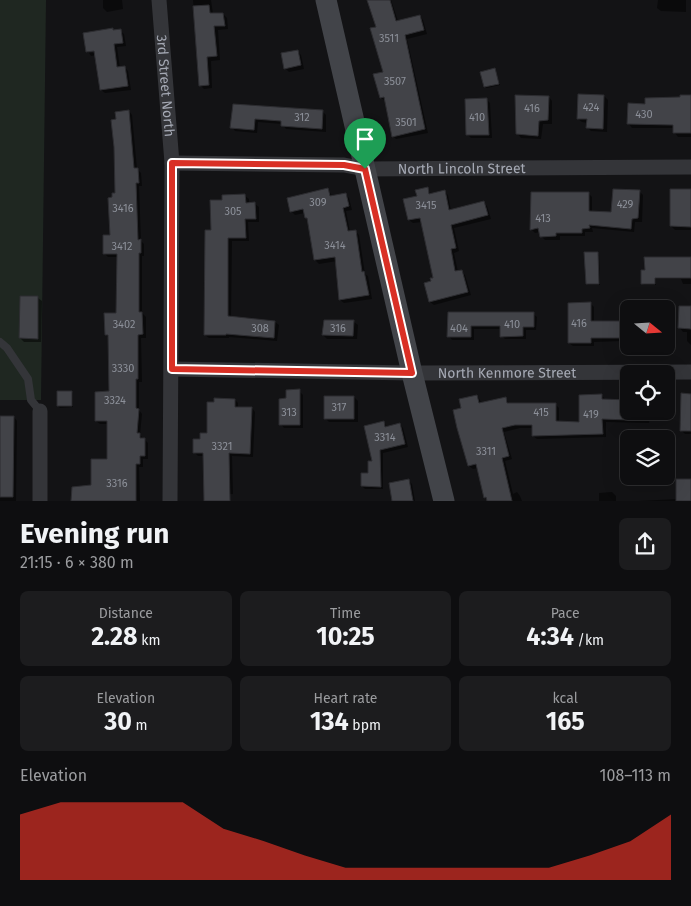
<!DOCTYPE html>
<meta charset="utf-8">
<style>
:root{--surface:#0e0e10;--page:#1c1c1e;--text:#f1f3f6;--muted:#9b9c9f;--line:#2e2e30;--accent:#d93025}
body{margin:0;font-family:"Fira Sans",sans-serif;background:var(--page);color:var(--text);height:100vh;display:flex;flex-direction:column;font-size:19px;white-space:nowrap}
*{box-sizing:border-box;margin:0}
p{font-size:16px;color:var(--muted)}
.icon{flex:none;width:28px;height:28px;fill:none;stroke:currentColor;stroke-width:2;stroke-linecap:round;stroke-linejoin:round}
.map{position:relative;height:501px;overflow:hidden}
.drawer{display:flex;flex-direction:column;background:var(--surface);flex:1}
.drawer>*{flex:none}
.needle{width:32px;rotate:108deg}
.fabs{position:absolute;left:620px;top:300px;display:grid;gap:10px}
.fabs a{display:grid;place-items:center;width:55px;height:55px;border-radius:8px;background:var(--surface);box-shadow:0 5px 20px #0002,0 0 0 1px var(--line);font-size:25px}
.pin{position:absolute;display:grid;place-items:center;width:42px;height:42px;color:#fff;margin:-51px -21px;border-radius:50% 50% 50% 0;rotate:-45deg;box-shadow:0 0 5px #0007}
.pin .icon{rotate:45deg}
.round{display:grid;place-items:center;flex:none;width:52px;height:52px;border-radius:8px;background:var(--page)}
.head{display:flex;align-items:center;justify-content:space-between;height:85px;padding:0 20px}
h1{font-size:28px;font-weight:700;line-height:38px}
.figures{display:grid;grid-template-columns:repeat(3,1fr);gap:8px;height:85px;padding:5px 20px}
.figures div{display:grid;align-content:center;border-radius:8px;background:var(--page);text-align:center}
.figures b{font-size:25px;font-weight:700}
.figures small{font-size:14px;font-weight:400}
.figures p{font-size:14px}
.chart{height:140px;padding:10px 20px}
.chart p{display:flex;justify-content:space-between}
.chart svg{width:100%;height:90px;margin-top:5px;fill:var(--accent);opacity:.7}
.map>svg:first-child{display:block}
.green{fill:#1f2721}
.shadow{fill:#0007}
.building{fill:#424348;stroke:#2d2d31}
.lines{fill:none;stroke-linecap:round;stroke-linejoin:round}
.lane{stroke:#343539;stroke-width:8}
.street{stroke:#343539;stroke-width:15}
.secondary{stroke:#424449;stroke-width:21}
.route-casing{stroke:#fff;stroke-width:10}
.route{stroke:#d93025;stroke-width:6}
.labels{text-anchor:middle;stroke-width:4.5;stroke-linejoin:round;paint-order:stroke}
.number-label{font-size:11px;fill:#8c9099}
.street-label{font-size:14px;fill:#a5a9b4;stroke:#0e0e10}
</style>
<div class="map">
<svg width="691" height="501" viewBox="0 0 691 501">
<rect width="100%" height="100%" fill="#131315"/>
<path class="green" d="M0 0H46L41 400H0Z"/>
<path class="shadow" d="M103 0H122L123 9 107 12 103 8Z
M193 0H211L213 14H223L227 18 228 29 218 30 220 60 211 61 212 88 204 89 200 85Z
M369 0H391L398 21 420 16 423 20 427 34 407 39 428 133 396 139 393 136 386 101 381 98 385 73 377 27Z
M658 0H686V12L661 11 657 8Z
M113 30 115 31H120L124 34 126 46 117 47 120 68 124 67 128 71 131 90 105 93 101 90 96 55 91 56 89 53 100 52V49L88 51V53L87 52Z
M297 51 301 55 304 69 289 72 285 68Z
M495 70 500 85 487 88 485 87Z
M604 96 608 100 607 132 591 131 588 128V123L582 122 578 119Z
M691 96V137H678L675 133V128H632L629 124 646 105Z
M549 97 552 101V124H543L541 139 521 138 518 134Z
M486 99 490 103 492 138H471L467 134Z
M283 107 322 111 326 115V132L286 129 282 124 258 122 257 133 235 131 232 127 283 109Z
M129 111 132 115 137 169 141 173 142 186H139L141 241 144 244V256H142V313L146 317V338H141L142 382H139V410L142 414 140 435 148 443V459H143V467H139L140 501H72L93 487 108 460V424H100L96 421 110 392 109 338 106 335 117 314 118 257H108L104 253 111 236 113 198 116 194 117 120Z
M427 189 431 194 445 192 448 195 451 211 484 203 487 206 491 219 454 228 459 251 454 253 458 272 461 271 465 275 471 295 434 305 430 302 432 282 435 278 422 222 413 223 409 220 405 200 418 197Z
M328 190 333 197 345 194 349 198 352 210 346 211 350 232 355 231 359 235 365 274 368 276 372 299 344 303 340 300 337 261 319 264 315 260 308 219 305 213 295 215 291 211Z
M691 190V230H675L671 226Z
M639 191 643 195 642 222H635L634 232 592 228 593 232H585V236H560V240H545L541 236 540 232 535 233 531 229 588 193 592 197V212L612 213Z
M245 196 249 199V204H255L259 207V222H248L249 241H232L231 318 275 322 279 325 277 341 229 337V338H209L205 335 212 231 223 201Z
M597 253 599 255 600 285H588L587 283Z
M691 258V284H683L681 279H656V285H644L643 284Z
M38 298 42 301 41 342H24L20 338Z
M590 303 594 307V322H623V303L644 304 647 309H629V346L646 347H626L622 341 594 342V346H573L569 343Z
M691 307V345L687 341V332H683L680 328Z
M449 313 533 314 537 317 536 330H526V339H505L502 336V329H474V340H452L449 336Z
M354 322 358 325 357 339H327L323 335Z
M299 391 303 395V428H284L281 424 287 400Z
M72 392 73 394V407L60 408 58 406Z
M477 396 480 400 481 404 506 399 510 404H555L559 408V423H580L602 396 605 399 629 411H650L649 423 606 422V437L537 439 533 436 534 428H520L504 432 512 459 505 461 513 494 517 492 520 496 522 501H488L485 497 478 468 473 469 469 466 454 411 462 409Z
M354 397 358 401V422H329L325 418Z
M691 397V434H685L681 430Z
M235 400 238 403V408H252L255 412 253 457 232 456 233 494 209 495 204 456H198L194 452 201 440 208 434Z
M0 417H14L17 421 16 501H0Z
M384 422 387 427 400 424 403 428 408 447 383 453V489H365L362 486 374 462Z
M408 480 412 484 415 501H393Z
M691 480V501H639L677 499Z
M612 492 616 496V501H599V493Z"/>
<path class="building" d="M367 0H390L396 21 420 15 424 30 405 35 425 129 392 137 384 97 380 98 373 74 383 72 370 28 376 27Z
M209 5 210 13H223L225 26H214L217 56 207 57 209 85 199 86 193 6Z
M113 28V30L121 29 123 43 114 44 117 67 125 66 128 86 100 90 94 51 86 52 83 33Z
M298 50 301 65 284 69 281 53Z
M495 68 499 84 484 87 480 72Z
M578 94 604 95 603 129 586 128 587 119H577Z
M515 95 549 96 548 120 539 121 538 136 516 134Z
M680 95H691V133H673V125L627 124 628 103 645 104V98L680 97Z
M487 98 489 135H466L465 99Z
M233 104 323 110 322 129 281 126V121L255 119 254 130 230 128Z
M129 110 134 168H138L139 183H136L138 240 141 239V253H139V312H142L143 334 138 335V379H136V408L139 409 137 433H140V438H145V456H140V464H136V501H71L72 487 91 485V459H107V421H95V392L109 391 108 335H105L104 313H116L117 254H103V235H110L108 198 112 197V193H115L114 147 111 120 116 119 115 112Z
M428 187 429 194 445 190 449 210 484 201 488 215 451 225 456 248 451 249 455 271 462 270 468 292 429 302 424 283 431 281 430 278H433L420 218 408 220 403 199 417 196 415 190Z
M328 188 330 196 346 193 349 206 343 208 348 231 356 230 362 272 364 271 369 295 339 300 335 257 314 260 307 218H305L303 209 290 212 287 198Z
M613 189 640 190 638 218 632 219 631 229 589 225 590 228 582 229V233H556V236L540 237 538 228 530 230 531 192H589V211L611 212Z
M670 189H691V227L670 226Z
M245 194 246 203 255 202 256 219H245L246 238H228V316L275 321 274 338 226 334V335H204L205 230H211L210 200H222V195Z
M584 252H598L599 284H586Z
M644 257H691V278H655V284H641V270H645Z
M20 296H38V339L19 338Z
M591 302V321H629V338H591V343H568V303Z
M679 306H691V329L678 328Z
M448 312H534V327H523V336L500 337V326H471V337H447Z
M324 320H354L353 336 322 335Z
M300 389V425H279V399L286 398V390Z
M57 391H72V406H57Z
M681 393 691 394V431H680Z
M602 394V399L629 400V420L602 419 603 434 532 436V425H515L502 428 509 456 502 458 512 501H487L486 497 484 498 476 464 468 466 457 428 453 410 461 408 459 399 477 395 479 403 506 397 507 403H556V421L579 422V395Z
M324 396H354V419H324Z
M214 398 235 399V407H252L250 454 229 453 230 501H204L203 453H193V439H200V433H207V402H214Z
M0 416H14L13 497H0Z
M384 421 385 427 400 423 405 444 380 450 381 487 361 486V473H368V461H372L364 426Z
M409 479 413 501H392L389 483Z
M676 479H691V501H676Z"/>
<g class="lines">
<path class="lane" d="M0 342 7 348 28 379 31 400 40 411"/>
<g class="street">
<path id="s1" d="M159 0 172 163 170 501"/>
<path id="s2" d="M172 163 344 165 365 169 691 167"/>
<path id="s3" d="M172 369 412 373 691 372"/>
<path d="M40 501V411"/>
</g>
<path class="secondary" d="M326 0 412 373 444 501"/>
</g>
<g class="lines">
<defs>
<path id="route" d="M172 163 344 165 365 169 412 373 172 369Z"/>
</defs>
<use href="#route" class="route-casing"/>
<use href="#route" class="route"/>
</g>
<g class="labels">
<g class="number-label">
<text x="389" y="42">3511</text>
<text x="395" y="85">3507</text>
<text x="591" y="111">424</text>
<text x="532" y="112">416</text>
<text x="644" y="118">430</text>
<text x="302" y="121">312</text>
<text x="477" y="121">410</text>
<text x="406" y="126">3501</text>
<text x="318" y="206">309</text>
<text x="625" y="208">429</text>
<text x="426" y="209">3415</text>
<text x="123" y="212">3416</text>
<text x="233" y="215">305</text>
<text x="543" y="222">413</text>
<text x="335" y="249">3414</text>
<text x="122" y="250">3412</text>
<text x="579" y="327">416</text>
<text x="124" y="328">3402</text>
<text x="512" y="328">410</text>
<text x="260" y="332">308</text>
<text x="338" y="332">316</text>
<text x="459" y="332">404</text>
<text x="123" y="372">3330</text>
<text x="115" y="404">3324</text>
<text x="339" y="411">317</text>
<text x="289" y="416">313</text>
<text x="541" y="416">415</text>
<text x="591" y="418">419</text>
<text x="385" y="441">3314</text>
<text x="222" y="450">3321</text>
<text x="486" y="455">3311</text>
<text x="117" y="487">3316</text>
</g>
<g class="street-label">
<text dy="5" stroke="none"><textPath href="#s1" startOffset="86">3rd Street North</textPath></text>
<text dy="5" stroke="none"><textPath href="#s2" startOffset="290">North Lincoln Street</textPath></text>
<text dy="5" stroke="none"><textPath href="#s3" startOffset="335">North Kenmore Street</textPath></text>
</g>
</g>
</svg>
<div class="fabs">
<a><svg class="needle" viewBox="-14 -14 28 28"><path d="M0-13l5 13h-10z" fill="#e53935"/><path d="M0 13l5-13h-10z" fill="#9b9c9f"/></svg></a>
<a><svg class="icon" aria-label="locate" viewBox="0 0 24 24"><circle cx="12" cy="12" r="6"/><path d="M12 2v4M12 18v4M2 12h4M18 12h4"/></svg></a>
<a><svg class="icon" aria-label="layers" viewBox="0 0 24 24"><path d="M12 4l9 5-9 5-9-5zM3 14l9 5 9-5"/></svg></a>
</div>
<div class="pin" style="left:365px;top:169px;background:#1e9e55"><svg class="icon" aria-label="arrive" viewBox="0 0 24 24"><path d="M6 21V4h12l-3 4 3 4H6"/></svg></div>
</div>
<section class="drawer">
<div class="head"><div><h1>Evening run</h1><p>21:15 · 6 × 380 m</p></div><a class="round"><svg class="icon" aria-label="share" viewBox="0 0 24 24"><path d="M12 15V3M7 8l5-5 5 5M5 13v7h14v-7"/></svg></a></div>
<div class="figures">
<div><p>Distance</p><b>2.28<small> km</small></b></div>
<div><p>Time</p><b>10:25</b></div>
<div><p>Pace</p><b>4:34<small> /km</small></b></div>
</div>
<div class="figures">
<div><p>Elevation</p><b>30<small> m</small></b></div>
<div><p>Heart rate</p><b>134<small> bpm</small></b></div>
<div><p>kcal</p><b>165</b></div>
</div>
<div class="chart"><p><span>Elevation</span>108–113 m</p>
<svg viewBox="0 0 160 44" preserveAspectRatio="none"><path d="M0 44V12L10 6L20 6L30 6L40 6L50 19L60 25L70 32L80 38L90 38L100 38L110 38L120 38L130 38L140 32L150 25L160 12V44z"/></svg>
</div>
</section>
